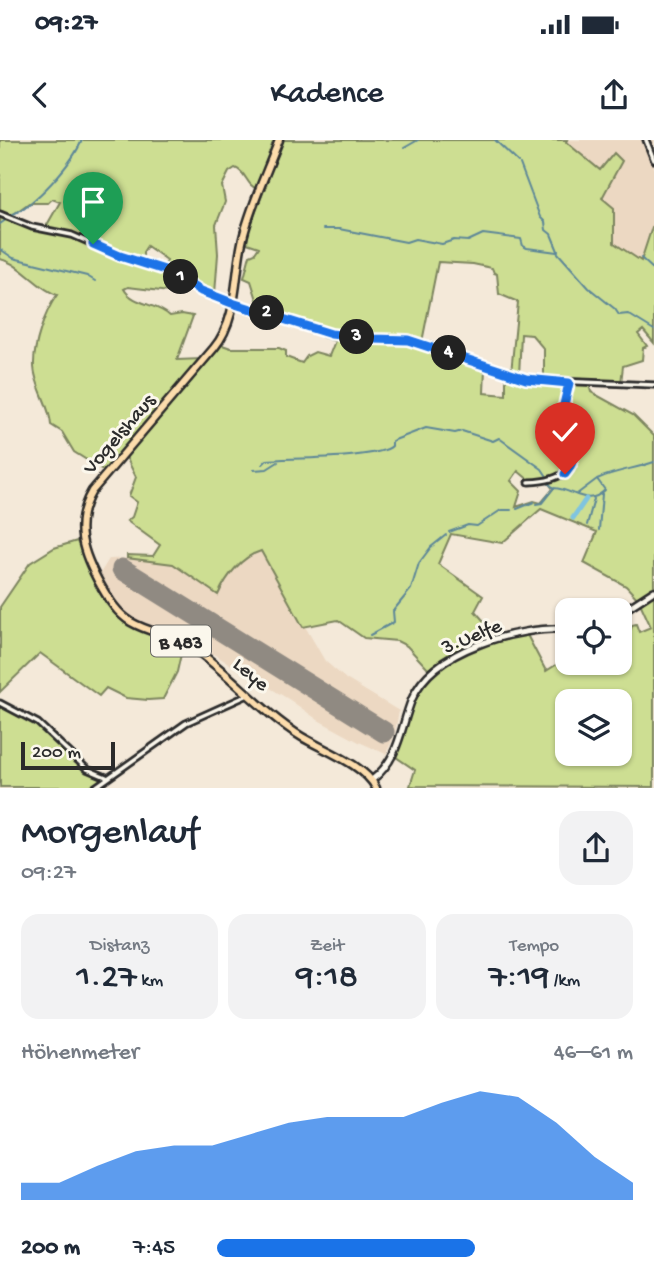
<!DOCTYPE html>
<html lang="de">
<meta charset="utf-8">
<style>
:root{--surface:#fff;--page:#f2f2f3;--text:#1f2937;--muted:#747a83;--accent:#1a73e8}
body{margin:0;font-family:"Gochi Hand",sans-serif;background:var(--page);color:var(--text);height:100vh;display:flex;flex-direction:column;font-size:26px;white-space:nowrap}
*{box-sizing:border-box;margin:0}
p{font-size:23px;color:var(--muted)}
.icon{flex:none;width:38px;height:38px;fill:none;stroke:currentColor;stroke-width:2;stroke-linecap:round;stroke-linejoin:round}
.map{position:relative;height:648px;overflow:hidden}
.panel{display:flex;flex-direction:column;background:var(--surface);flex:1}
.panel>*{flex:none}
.controls{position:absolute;left:555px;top:458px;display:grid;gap:14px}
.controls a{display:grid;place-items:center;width:77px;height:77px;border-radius:14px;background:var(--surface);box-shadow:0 2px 5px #0004;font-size:35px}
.scale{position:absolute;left:21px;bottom:18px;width:94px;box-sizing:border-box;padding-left:7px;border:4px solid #2b2b2b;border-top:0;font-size:19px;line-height:24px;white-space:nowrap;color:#2b2b2b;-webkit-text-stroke:5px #fbf7ec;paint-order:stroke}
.pin{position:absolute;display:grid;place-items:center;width:60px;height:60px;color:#fff;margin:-72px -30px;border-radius:50% 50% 50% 0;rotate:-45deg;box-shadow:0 0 7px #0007}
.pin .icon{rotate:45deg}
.km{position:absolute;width:35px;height:35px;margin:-18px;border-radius:50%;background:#222;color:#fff;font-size:19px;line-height:35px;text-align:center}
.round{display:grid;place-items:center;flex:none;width:74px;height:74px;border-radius:21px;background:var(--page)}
.summary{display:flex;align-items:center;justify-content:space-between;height:119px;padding:0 21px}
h1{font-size:38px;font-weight:600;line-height:52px}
.metrics{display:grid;grid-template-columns:repeat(3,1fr);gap:10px;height:119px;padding:7px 21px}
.metrics div{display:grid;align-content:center;border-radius:18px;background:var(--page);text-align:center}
.metrics b{font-size:35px;font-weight:600}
.metrics small{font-size:19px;font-weight:400}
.metrics p{font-size:19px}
.chart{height:196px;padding:14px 21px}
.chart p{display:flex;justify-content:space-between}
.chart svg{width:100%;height:126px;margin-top:7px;fill:var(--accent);opacity:.7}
ul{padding:0 21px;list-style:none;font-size:23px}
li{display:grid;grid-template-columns:112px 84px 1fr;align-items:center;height:52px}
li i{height:18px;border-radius:9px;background:var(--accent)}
.status{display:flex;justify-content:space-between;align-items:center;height:49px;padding:0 35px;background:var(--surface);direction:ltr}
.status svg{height:19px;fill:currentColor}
header{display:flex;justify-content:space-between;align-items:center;height:91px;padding:0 21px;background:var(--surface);font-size:32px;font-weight:600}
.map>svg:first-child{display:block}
.built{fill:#ecd8c2}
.green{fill:#cdde92;stroke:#7c845e;stroke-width:2;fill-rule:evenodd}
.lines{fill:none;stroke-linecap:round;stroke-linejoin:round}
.stream{stroke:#5d8798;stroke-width:2}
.river{stroke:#7fc4e0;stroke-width:5}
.runway{stroke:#908a82;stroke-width:21}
.street-casing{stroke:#2b2b2b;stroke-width:9}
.secondary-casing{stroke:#2b2b2b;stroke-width:10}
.primary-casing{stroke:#2b2b2b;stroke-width:11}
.street{stroke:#fbf7ec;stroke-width:3.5}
.secondary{stroke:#fbf7ec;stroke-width:5}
.primary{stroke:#fcdcac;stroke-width:6}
.route-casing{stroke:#fff;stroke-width:14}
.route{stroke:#1a73e8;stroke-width:9}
.labels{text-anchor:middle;stroke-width:6;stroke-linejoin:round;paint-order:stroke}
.shield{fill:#fbf7ec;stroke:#696865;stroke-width:2}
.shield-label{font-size:19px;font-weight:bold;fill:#2b2b2b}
.street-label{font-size:21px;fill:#2b2b2b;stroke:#fbf7ec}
</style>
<div class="status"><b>09:27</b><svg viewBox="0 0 49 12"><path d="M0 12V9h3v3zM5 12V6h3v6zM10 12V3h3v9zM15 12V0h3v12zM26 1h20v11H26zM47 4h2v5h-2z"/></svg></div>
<header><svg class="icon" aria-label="back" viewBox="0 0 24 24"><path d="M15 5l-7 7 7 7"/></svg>Kadence<svg class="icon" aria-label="share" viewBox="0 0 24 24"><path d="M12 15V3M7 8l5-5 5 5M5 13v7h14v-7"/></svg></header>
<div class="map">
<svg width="654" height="648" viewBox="0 0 654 648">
<rect width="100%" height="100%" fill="#f4e9d9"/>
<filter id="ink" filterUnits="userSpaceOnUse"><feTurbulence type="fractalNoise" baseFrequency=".0143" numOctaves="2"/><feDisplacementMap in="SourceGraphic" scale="14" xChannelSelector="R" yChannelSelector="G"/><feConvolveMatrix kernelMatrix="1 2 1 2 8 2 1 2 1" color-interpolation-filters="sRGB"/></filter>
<g filter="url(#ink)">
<path class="built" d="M567 0H654V86L651 87 641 121 614 103V68L602 58 621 21 614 13 600 30 566 2Z
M261 410 325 521 346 539 399 571 394 596 386 614 359 602 318 580 290 560 190 500 135 480 116 463 99 435 109 419 132 418 173 424 223 442 240 423Z"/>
<path class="green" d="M0 0H277L258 49C246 46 247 32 235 28L229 32 222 46 225 62 216 85 218 114 215 154 206 151 188 139 185 147 169 152 128 147 124 149C133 165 157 163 170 176L182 174 193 176 177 220 201 219 106 332 74 312 62 292 51 285C50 265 35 247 34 227 33 206 45 171 57 155 36 148 22 124 0 119V76L43 92 60 62 52 59 48 63H29L11 76 0 72ZM147 106 167 120 164 127 174 132 126 119 143 122V112Z
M283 0H567L566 2 600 30 614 13 622 21 602 58 614 68V103L641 121 652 87 654 86V203L643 190 638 194 647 206 643 208 642 220 623 226 621 243H574L589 244 591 252 633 275 654 296V449L638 459 626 446 584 423 597 392 541 369 502 403 451 394 438 424 483 456 475 471 499 498 458 512 428 529 407 506 397 501 364 498 338 480 303 487 261 411C241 417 226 437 218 455L173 424 127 418V415L153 416 160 405 127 381 132 377 137 362 129 356 136 337 126 317 222 205 231 208H279L286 211V217L302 223 307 216 315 212 329 216 335 201 322 197 324 189 260 169 251 141 244 138 250 115 255 113 259 107 247 103 249 90ZM438 122 473 124 492 128 494 133 497 134 499 154 518 162 511 233 519 236 521 194 532 195 544 209V241L569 243 532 241 506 234V255L484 253 485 228 430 207 403 201 408 198 422 202ZM518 331 530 341H547L553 349 541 363 534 361 516 367 521 351 511 341Z
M77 401C87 425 97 461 121 476 141 489 166 496 187 506L181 514 177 532 163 559 148 560 126 558 106 548 99 556 40 513 0 552V467L30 423 54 408Z
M654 455V647L410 646 415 630 396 617C402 597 407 574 416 555 436 514 486 505 526 493L546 531 567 518V523H620V493L631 489 632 485 636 484 639 492 651 487 640 463ZM567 562H620V614H567Z
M0 564 38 583 88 631 106 638 93 647H0Z"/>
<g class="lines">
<path class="stream" d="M495 0 518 22
M404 8 418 0
M520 24 540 77 545 82 546 90 551 94 558 111
M11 75C35 65 72 24 82 0
M0 84 7 79
M323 89H339L406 102 415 99 442 104 454 100 468 101 483 94 521 99 523 106 527 108 557 112 589 148 615 169 619 175 628 174 654 190
M0 109 13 118 87 136 95 141
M641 118 654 130
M263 324 267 320C289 318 379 319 392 306V301L426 288 455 293 462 291 493 301 499 298 542 329 546 335
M254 330 267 329 278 322
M548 343 554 348
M554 348C574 349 587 368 605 350L597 339C617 330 635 329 654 322
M577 354 597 339
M536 364 542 363 553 349
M517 369 534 362
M587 385 594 359
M599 390 602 354
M449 392 468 385 477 386 501 370H511
M370 495 394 482 393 471 411 449 419 423 431 407 446 395"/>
<path class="river" d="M573 378 586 359"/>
<path class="runway" d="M122 429 384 592"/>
<defs>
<path id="street" d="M646 0 654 20
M0 74 32 87 72 95 120 116 165 129 180 136 201 151 232 163 331 194 365 198 408 199 442 210 471 222 532 240 654 245
M529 342C563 341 583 328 570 292 569 287 564 283 561 278L569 243
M0 563 38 583 87 629 106 637
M94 648 186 583 248 555"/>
<path id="secondary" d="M620 473 654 451
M372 640C400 618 400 589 412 559 433 509 517 487 567 489"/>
<path id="primary" d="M279 0C267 32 251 65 243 98 234 134 239 178 214 208L92 351C72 385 83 414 101 446 109 460 117 473 131 482 151 494 176 495 195 509 232 536 263 573 302 597 324 610 365 625 376 648"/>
</defs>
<use href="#street" class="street-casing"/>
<use href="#secondary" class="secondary-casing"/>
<use href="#primary" class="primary-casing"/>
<use href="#street" class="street"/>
<use href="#secondary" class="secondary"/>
<use href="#primary" class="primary"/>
</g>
</g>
<g class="lines" filter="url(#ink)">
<defs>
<path id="route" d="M93 104 120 116 171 132 201 151 232 163 331 194 374 199 408 200 526 239 569 243 561 278C571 295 581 316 565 334"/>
</defs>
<use href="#route" class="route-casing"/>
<use href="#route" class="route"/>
</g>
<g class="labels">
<rect class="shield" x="151" y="485.5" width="60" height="31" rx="5"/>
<g class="shield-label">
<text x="181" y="508">B 483</text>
</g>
<g class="street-label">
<text transform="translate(118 293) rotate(-49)" y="7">Vogelshaus</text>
<text transform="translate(471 495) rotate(-22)" y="7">3.Uelfe</text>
<text transform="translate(252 533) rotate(40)" y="7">Leye</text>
</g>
</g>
</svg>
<div class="controls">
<a><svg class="icon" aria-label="locate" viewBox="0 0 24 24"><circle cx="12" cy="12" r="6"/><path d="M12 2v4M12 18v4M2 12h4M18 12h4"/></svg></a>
<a><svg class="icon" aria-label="layers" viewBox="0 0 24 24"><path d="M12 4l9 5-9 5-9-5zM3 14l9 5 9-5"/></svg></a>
</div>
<div class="scale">200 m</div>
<div class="pin" style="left:93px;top:104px;background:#1e9e55"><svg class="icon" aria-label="arrive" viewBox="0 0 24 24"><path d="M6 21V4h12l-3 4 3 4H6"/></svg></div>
<div class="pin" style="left:565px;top:334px;background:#d93025"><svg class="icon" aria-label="check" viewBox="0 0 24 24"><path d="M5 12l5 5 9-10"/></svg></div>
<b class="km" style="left:181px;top:137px">1</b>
<b class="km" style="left:267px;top:173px">2</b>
<b class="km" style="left:357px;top:197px">3</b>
<b class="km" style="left:449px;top:213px">4</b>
</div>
<section class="panel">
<div class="summary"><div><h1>Morgenlauf</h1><p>09:27</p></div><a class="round"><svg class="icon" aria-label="share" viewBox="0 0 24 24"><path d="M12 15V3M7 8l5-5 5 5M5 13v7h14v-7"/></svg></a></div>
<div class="metrics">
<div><p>Distanz</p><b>1.27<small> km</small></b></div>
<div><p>Zeit</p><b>9:18</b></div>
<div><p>Tempo</p><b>7:19<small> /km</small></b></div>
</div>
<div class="chart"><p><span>Höhenmeter</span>46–61 m</p>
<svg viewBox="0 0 160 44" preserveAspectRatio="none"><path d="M0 44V38L10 38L20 32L30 27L40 25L50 25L60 21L70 17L80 15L90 15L100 15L110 10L120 6L130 8L140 17L150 29L160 38V44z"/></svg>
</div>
<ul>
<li><b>200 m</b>7:45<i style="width:62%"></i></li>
</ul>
</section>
